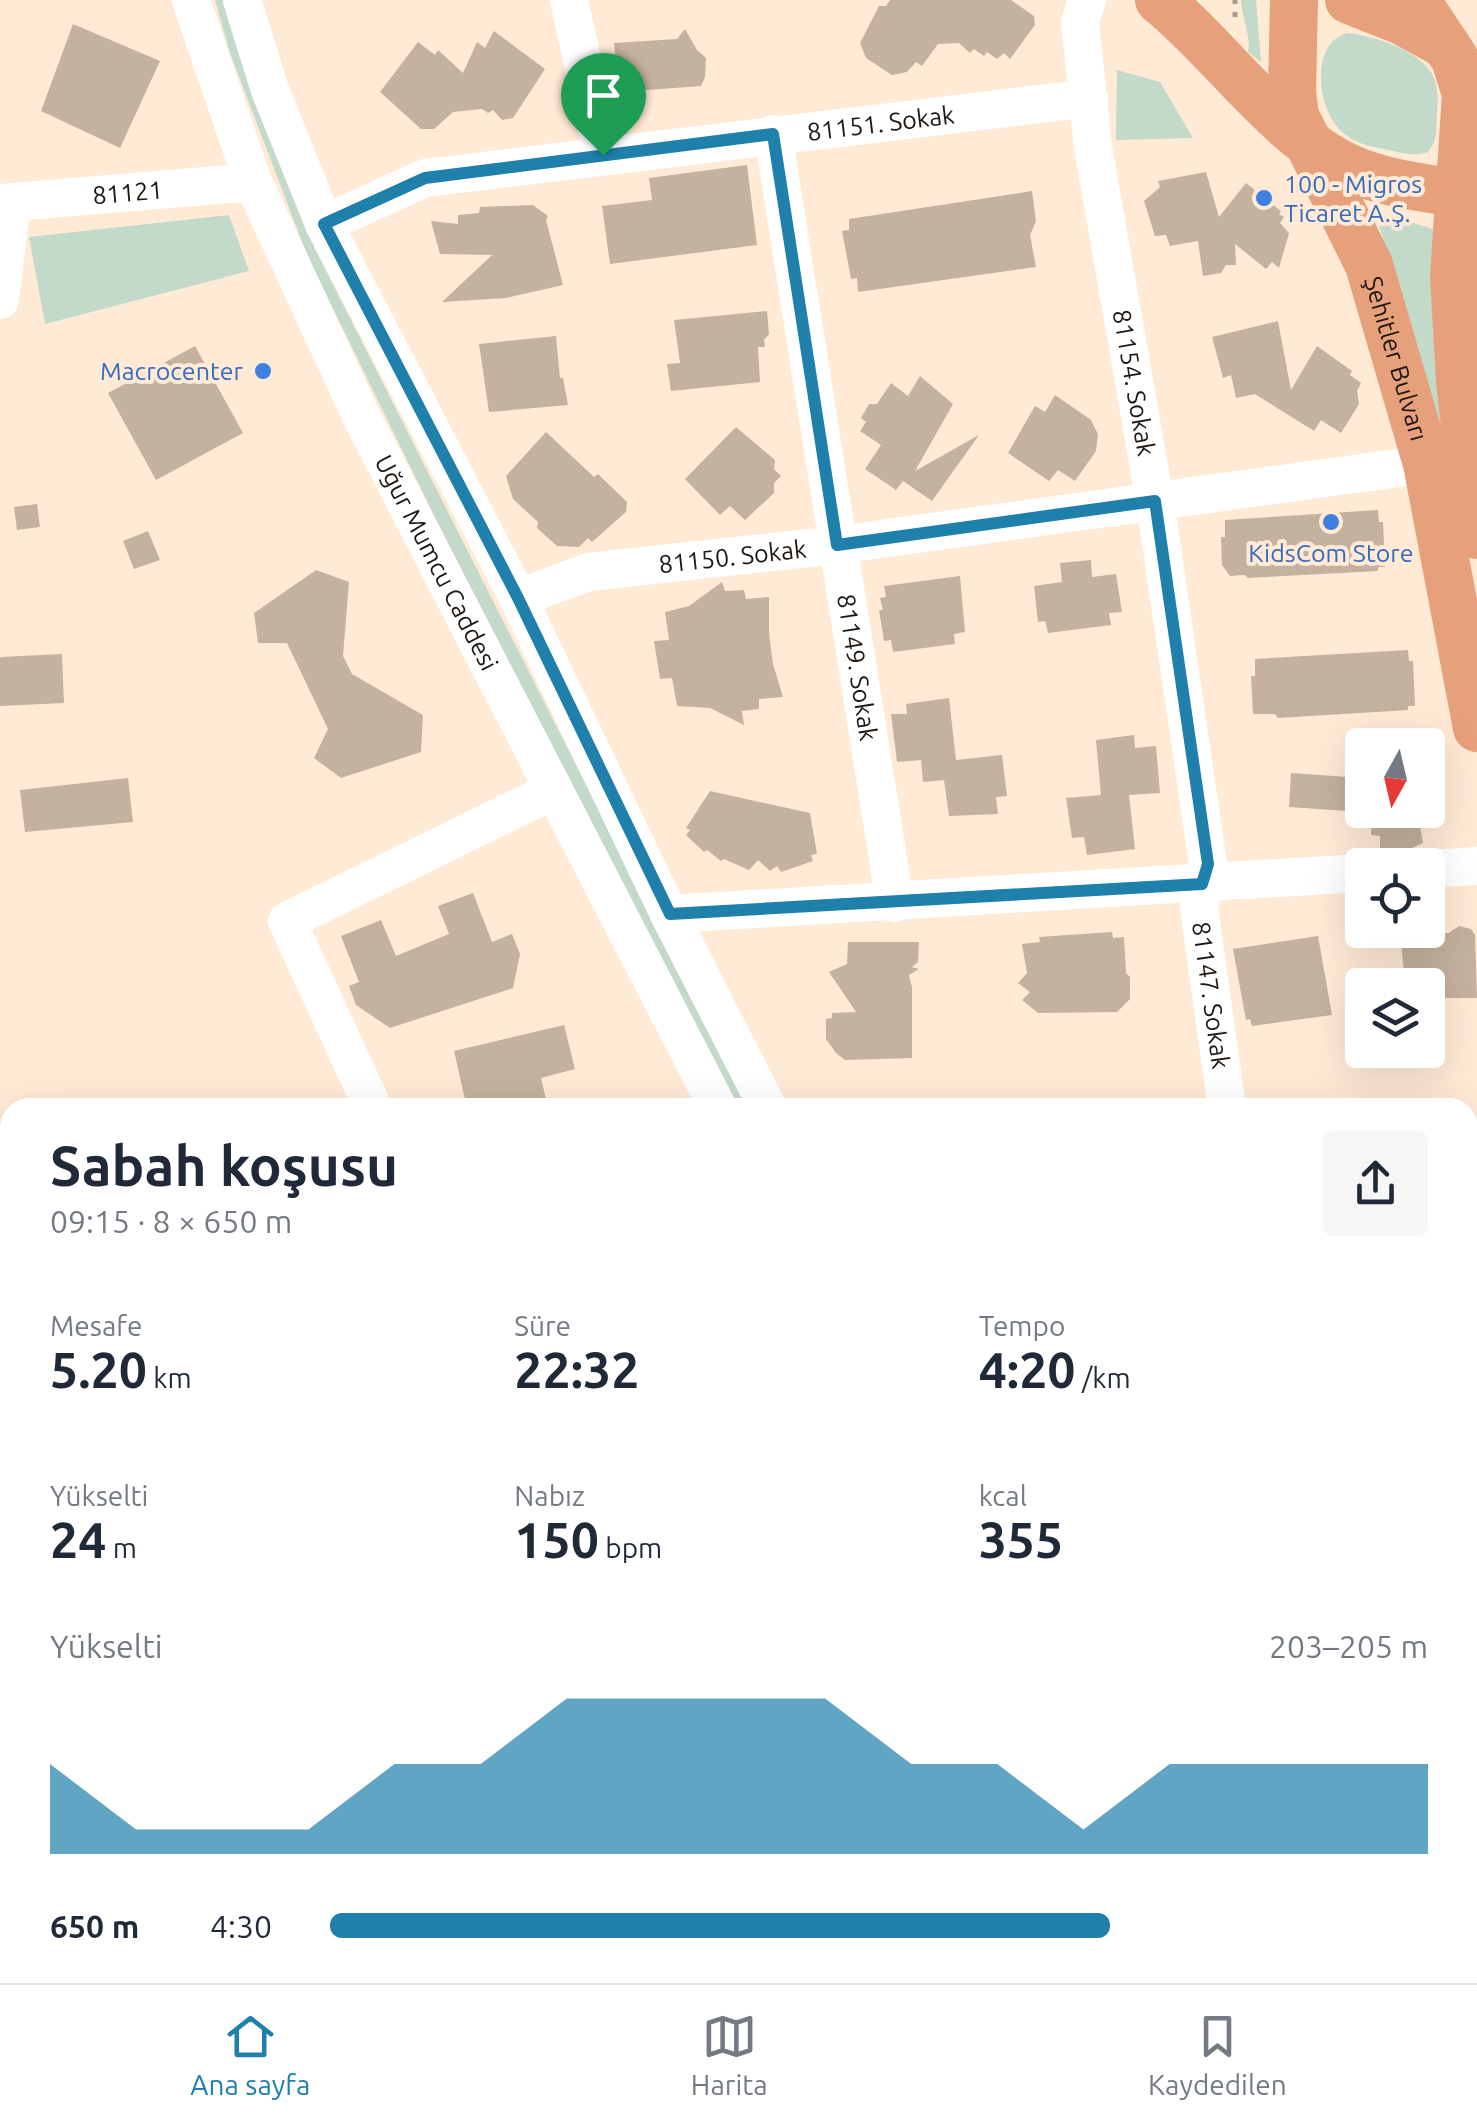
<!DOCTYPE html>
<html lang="tr">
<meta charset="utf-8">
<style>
:root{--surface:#fff;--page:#f6f6f7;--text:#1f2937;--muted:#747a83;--line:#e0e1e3;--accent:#1e80ab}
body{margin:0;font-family:Ubuntu,sans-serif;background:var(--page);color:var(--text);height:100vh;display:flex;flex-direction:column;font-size:38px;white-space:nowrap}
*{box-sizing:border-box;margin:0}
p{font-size:32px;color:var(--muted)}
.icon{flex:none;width:55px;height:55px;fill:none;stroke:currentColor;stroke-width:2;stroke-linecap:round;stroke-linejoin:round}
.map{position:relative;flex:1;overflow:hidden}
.drawer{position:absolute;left:0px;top:1098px;width:1478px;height:888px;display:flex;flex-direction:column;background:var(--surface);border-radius:30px 30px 0 0;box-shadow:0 10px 40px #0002}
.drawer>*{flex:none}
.needle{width:65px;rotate:188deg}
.buttons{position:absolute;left:1345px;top:728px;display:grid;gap:20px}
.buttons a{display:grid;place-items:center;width:100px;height:100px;border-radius:10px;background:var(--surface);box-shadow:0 10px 40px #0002;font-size:50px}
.pin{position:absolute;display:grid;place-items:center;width:85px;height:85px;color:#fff;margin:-102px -42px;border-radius:50% 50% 50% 0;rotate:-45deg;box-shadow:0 0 10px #0007}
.pin .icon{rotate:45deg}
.round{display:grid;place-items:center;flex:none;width:105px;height:105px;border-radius:10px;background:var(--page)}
.summary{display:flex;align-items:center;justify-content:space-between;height:170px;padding:0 50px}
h1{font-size:55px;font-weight:700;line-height:75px}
.metrics{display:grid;grid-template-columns:repeat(3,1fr);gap:15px;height:170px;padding:10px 50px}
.metrics div{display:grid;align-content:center}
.metrics b{font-size:50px;font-weight:700}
.metrics small{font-size:28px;font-weight:400}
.metrics p{font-size:28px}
.chart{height:280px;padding:20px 50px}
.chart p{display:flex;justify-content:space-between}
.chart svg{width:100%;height:180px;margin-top:10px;fill:var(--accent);opacity:.7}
ul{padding:0 50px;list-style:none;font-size:32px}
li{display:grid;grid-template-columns:160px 120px 1fr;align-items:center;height:75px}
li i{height:25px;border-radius:12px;background:var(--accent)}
.tabs{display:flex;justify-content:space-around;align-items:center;height:140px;border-top:2px solid var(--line);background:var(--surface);font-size:28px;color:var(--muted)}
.tabs a{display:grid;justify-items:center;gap:5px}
.tabs .active{color:var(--accent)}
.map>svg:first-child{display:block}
.green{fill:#c3daca}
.building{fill:#c4b19e}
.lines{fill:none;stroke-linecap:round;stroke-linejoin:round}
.path{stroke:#ac9c8d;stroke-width:5;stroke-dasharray:5 8;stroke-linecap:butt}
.minor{stroke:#fff;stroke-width:38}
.major{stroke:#e6a07c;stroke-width:48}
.route-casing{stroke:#fff;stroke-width:20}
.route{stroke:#1e80ab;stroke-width:12}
.shop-dot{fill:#3f7fe0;stroke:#ffead6;stroke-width:4}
.labels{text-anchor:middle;stroke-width:8;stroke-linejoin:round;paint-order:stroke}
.street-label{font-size:25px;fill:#1f1711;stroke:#ffead6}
.shop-label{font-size:25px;fill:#366cbe;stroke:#ffead6;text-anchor:start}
</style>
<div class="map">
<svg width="1477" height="1983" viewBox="0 0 1477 1983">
<rect width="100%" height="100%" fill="#ffead6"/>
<path class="green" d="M215 0H224L237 48 315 249 749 1107H738L465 579 307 255 230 53Z
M1241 0H1256L1261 62 1248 52C1251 34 1242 19 1241 0Z
M1347 33C1372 35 1419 50 1432 74 1439 86 1438 100 1437 114 1436 128 1438 141 1428 152 1415 157 1403 153 1389 150 1371 147 1352 143 1339 129 1317 105 1310 44 1347 33Z
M1117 70 1160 82 1193 138 1116 140Z
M1374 211 1433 229 1441 349 1460 529 1417 345Z
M229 215 249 271 45 324 29 237Z
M1477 1478V1565L1468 1568V1480Z"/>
<path class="building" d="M890 0H1011L1034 16 1035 25 1010 59 1004 53 997 59 987 52 984 56 974 49 970 53 959 43 938 44 922 66 916 62 907 72 892 75 866 58 860 43 879 6H886Z
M73 24 160 61 120 148 41 111Z
M685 29 697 50 706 58 705 77 701 86 619 92 614 43 677 39Z
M494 31 545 69 513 118 502 120 493 110 488 113 482 109 453 112 434 129H421L380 92 418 42 435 55 438 50 463 73 477 42 485 48Z
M747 165 757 245 610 264 602 206 652 200 649 178Z
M1206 172 1219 217 1246 183 1281 211 1279 214 1284 217 1280 223 1289 233 1279 268 1272 262 1266 269 1235 244 1236 265H1226L1221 273 1203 276 1198 241 1170 246 1166 235 1155 236 1144 201 1160 187 1158 181Z
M1032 191 1036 221 1030 235 1036 267 858 292 857 278 851 279 842 231 849 230V219Z
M533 205 548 216 546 220 563 285 506 298 442 302 492 255 440 254 431 221 458 224V215L479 213 480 207Z
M767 311 769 334 764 340 765 347H758L760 382 671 391 667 364 680 363 674 320Z
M1278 321 1291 390 1317 346 1352 371 1350 375 1361 383 1357 391 1359 404 1341 433 1321 420 1314 431 1255 394 1236 398 1231 375 1223 378 1212 337Z
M556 336 560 378H563L568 405 489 412 479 344Z
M195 346 243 433 156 480 108 393Z
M920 376 953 404 915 471 979 435 932 501 903 481 896 490 865 469 881 445 860 431 866 422 861 418 869 404H877L891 383 908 396Z
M1055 395 1091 420 1098 434 1096 451 1075 481 1058 470 1049 481 1008 453 1035 406 1045 412Z
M736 427 775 460 774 469 781 476 774 483V493L745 520 730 506 720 515 685 479Z
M546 432 594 477 598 474 627 502 626 512 592 542 588 538 579 547 557 546 537 528 538 522 513 499 506 476Z
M37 504 40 527 17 530 14 507Z
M1378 510 1379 522H1383L1385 567H1378V571L1248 578 1245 575 1230 576 1222 565 1221 537H1225V520Z
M148 531 160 560 134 569 123 541Z
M1091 560 1092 577 1116 574 1122 612 1109 613 1111 625 1048 633 1045 621 1038 622 1034 586 1062 582 1060 563Z
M316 570 349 582 343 656 352 674 423 715 421 752 341 778 314 758 328 729 287 643H258L254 613Z
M960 576 965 632 954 634 955 644 893 652 891 640 884 641 879 610H883L880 598 886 597 884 586Z
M722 582 725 591 744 590 746 599 769 597V634L773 664 783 697 759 699V709L742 711 744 725 710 708 677 706 672 678 660 679 654 641 669 640 665 612 689 606Z
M1408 650 1409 661H1413L1415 706H1408V710L1278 718 1275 714H1253L1251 676H1255V659Z
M62 654 64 703 0 706V657Z
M949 698 956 760 1002 755 1007 796 996 797 998 814 949 816 944 780 923 782 921 760 897 762 891 714H907L906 704Z
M1134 735 1135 748 1156 746 1160 793 1129 795 1135 849 1087 855 1084 837 1072 838 1066 798 1101 795 1096 740Z
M1291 773 1362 778V812L1289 807Z
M128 778 133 822 25 832 20 790Z
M710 791 810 813 817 854 811 855 813 861 781 872 777 866 770 871 758 860 749 870 724 859 721 861 707 850 704 852 686 835 690 830 686 828Z
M1372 810H1417L1423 843 1412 848 1380 849V836L1371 835Z
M473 893 492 942 512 934 520 954 513 988 390 1028 356 1005 349 986 359 982 341 936 381 920 396 956 449 934 438 906Z
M1459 926 1471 929 1475 935 1477 998H1439L1438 985H1428L1425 981 1405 983 1401 943 1438 941V933H1449Z
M1112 932 1113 938 1124 937 1126 973 1130 977V999L1117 1012 1038 1013 1022 1000 1030 992 1018 983 1027 973 1022 944 1040 942 1039 937Z
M1318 936 1332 1015 1252 1026 1250 1019 1246 1020 1233 949Z
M848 942H919L918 962 912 967 919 969 909 975 912 987V1058L845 1060 836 1053 826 1039V1019L832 1018V1013L856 1012 829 972 847 964Z
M564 1025 575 1069 541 1078 548 1108H467L454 1051Z"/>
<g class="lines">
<path class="path" d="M1235 17V0"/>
<g class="minor">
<path id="s1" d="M191 0 253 182 362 418 718 1108"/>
<path d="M242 0 270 90 324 224 518 598 669 914 768 1108"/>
<path d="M569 0 603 155"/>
<path id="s2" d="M1087 0 1080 22 1093 147 1155 501 1208 864 1199 908 1227 1108"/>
<path id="s3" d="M773 134 895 903"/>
<path id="s4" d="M0 203 253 182"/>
<path id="s5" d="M324 224 425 178 1089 98"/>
<path d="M0 300 12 202"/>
<path id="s6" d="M518 598 589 572 837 545 1427 464"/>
<path d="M1428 869 1477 866"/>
<path d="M669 914 1362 873"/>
<path d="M373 1108 287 921 554 790"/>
<path d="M1468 1453 1477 1452"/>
<path d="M1468 1574 1477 1572"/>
<path d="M1468 1836H1477"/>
<path d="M0 1884 10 1861"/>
<path d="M549 1975 566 1983"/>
<path d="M1182 1975 1188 1983"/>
<path d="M1246 1975 1252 1983"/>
<path d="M465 1983 468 1975"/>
</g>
<g class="major">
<path d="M1159 0C1219 48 1280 137 1349 168 1389 186 1435 188 1477 197"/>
<path id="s7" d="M1294 0 1292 92 1295 116 1369 265 1427 464 1477 728"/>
<path d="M1349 0 1402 21 1446 45"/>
<path d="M1416 0 1455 59 1466 94 1454 277 1460 381 1477 535"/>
</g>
</g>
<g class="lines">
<defs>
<path id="route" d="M773 134 837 545 1155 501 1208 864 1202 884 670 914 518 598 324 224 425 178Z"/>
</defs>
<use href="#route" class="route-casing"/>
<use href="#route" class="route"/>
</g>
<g class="shop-dot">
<circle cx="1264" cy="198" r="10"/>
<circle cx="263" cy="371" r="10"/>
<circle cx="1331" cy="522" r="10"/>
</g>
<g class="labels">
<g class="street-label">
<text dy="9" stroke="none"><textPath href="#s5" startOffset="570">81151. Sokak</textPath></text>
<text dy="9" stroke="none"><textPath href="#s4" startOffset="128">81121</textPath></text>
<text dy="9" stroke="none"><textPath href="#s7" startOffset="380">Şehitler Bulvarı</textPath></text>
<text dy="9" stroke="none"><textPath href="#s2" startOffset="388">81154. Sokak</textPath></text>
<text dy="9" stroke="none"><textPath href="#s6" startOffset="220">81150. Sokak</textPath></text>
<text dy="9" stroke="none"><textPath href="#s1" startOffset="615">Uğur Mumcu Caddesi</textPath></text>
<text dy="9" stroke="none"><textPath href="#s3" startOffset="540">81149. Sokak</textPath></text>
<text dy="9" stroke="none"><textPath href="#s2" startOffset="1008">81147. Sokak</textPath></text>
</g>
<g class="shop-label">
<text x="1284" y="193">100 - Migros<tspan x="1284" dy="29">Ticaret A.Ş.</tspan></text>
<text x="243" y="380" text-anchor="end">Macrocenter</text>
<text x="1331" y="562" text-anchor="middle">KidsCom Store</text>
</g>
</g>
</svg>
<div class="buttons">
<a><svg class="needle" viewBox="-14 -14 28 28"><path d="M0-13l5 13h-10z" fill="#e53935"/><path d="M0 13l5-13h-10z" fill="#747a83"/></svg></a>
<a><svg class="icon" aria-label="locate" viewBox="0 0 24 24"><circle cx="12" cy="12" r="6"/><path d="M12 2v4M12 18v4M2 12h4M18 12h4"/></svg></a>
<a><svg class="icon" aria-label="layers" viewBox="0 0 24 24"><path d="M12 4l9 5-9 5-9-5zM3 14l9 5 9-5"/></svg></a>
</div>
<div class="pin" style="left:603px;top:155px;background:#1e9e55"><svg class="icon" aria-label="arrive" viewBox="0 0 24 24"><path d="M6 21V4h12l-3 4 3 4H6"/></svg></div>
<section class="drawer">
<div class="summary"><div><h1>Sabah koşusu</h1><p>09:15 · 8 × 650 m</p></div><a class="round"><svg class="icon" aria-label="share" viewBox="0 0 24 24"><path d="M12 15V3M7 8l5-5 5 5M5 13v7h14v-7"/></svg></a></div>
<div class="metrics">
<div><p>Mesafe</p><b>5.20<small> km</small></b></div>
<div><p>Süre</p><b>22:32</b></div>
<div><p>Tempo</p><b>4:20<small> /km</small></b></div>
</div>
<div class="metrics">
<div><p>Yükselti</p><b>24<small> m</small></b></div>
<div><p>Nabız</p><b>150<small> bpm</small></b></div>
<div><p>kcal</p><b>355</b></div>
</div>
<div class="chart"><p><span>Yükselti</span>203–205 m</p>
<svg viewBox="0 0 160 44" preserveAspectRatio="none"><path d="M0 44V22L10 38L20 38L30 38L40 22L50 22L60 6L70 6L80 6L90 6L100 22L110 22L120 38L130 22L140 22L150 22L160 22V44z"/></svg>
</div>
<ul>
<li><b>650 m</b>4:30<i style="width:71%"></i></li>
</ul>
</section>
</div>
<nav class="tabs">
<a class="active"><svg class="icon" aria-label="home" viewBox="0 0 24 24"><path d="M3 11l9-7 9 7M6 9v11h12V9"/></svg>Ana sayfa</a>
<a><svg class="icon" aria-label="map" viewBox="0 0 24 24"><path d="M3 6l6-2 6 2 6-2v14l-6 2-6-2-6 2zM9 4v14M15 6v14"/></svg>Harita</a>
<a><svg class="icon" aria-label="saved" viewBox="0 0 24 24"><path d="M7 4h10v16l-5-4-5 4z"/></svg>Kaydedilen</a>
</nav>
